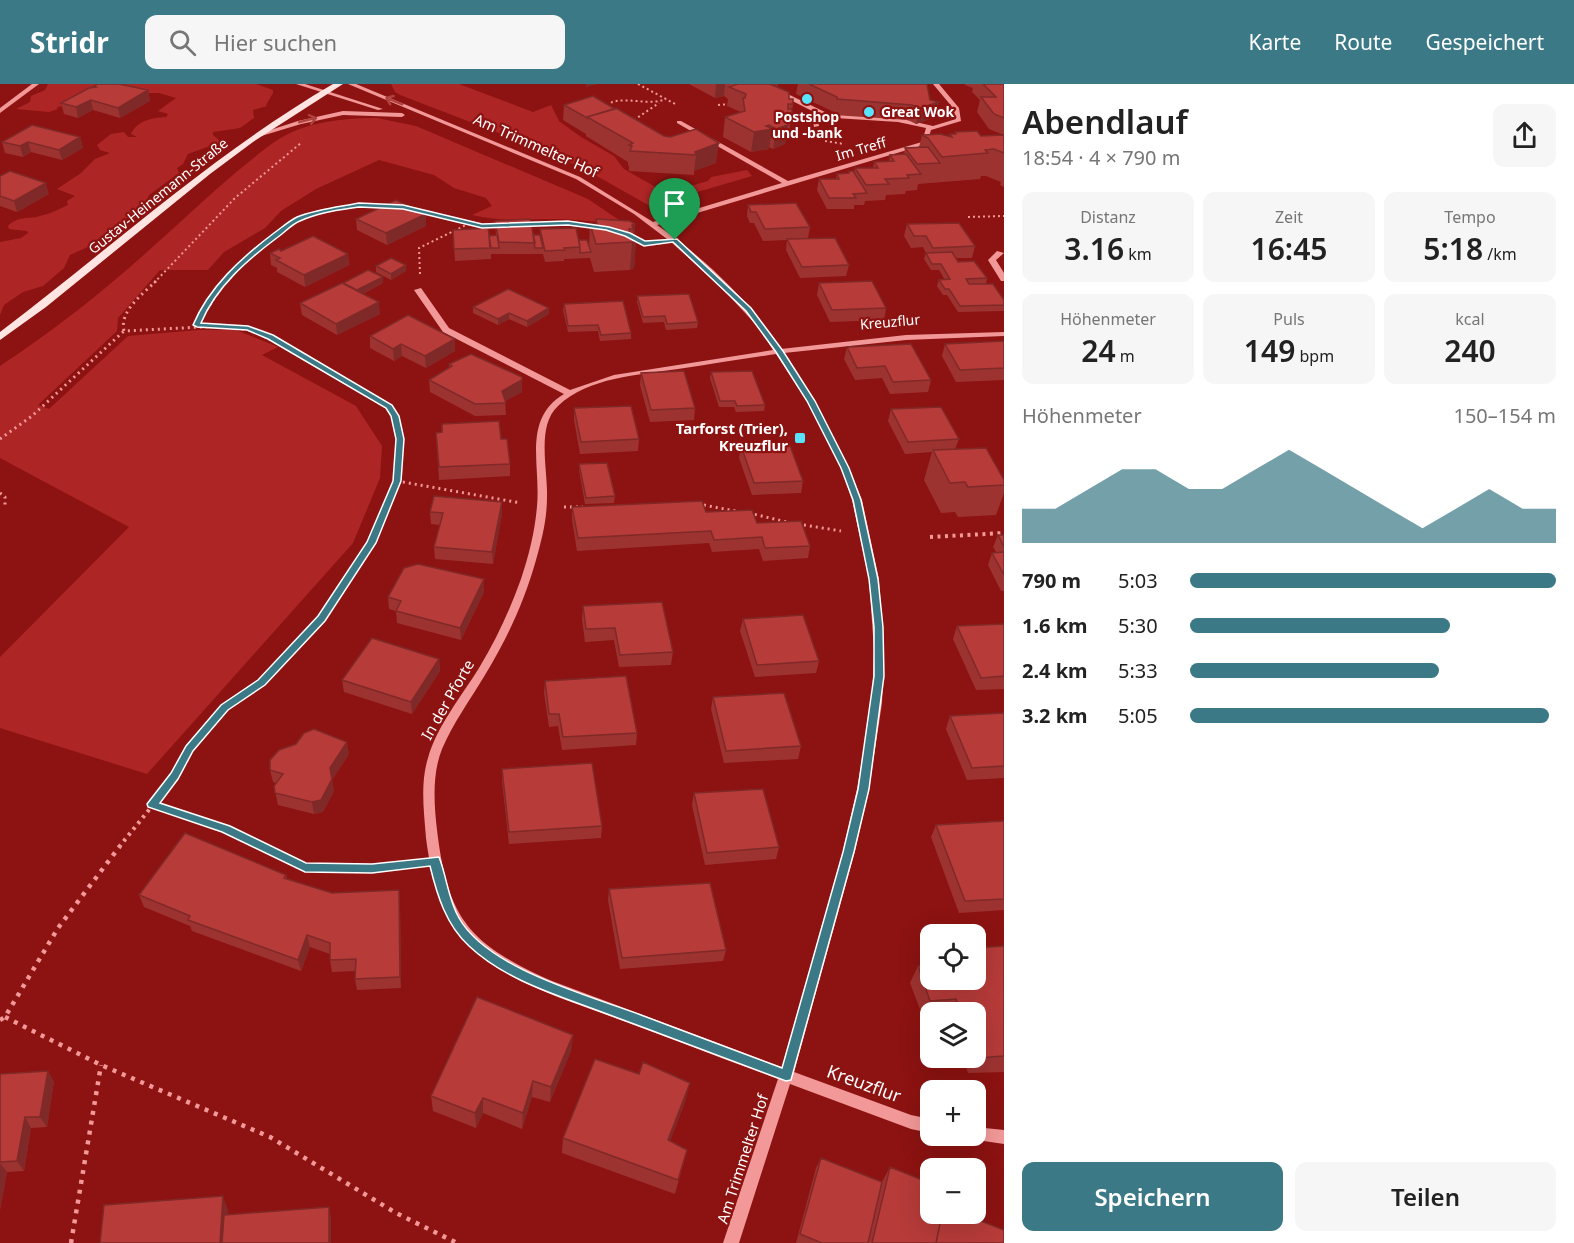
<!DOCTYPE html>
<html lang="de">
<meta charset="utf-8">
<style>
:root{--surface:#fff;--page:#f6f6f6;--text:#222;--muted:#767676;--accent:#3a7985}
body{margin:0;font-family:"Noto Sans",sans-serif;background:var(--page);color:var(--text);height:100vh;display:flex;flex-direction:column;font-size:22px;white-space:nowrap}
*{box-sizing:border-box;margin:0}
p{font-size:20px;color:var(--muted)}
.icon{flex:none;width:33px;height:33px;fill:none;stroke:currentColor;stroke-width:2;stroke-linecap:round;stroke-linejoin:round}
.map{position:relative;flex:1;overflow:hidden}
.side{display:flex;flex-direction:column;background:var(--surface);width:570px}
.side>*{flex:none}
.controls{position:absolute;left:920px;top:840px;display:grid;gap:12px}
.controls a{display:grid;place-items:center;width:66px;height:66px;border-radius:12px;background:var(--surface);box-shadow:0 6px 24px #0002;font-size:30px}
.pin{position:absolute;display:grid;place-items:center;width:51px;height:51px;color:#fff;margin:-62px -26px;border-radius:50% 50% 50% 0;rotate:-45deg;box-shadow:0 0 6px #0007}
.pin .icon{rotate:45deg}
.round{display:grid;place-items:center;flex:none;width:63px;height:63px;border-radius:12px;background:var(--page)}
.head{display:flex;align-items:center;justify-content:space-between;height:102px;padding:0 18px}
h1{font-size:33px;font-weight:600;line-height:45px}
.figures{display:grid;grid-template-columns:repeat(3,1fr);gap:9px;height:102px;padding:6px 18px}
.figures div{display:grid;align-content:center;border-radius:12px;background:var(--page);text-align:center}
.figures b{font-size:30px;font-weight:600}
.figures small{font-size:16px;font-weight:400}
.figures p{font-size:16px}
.chart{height:168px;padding:12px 18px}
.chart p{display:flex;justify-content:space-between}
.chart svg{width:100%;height:108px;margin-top:6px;fill:var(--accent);opacity:.7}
.button{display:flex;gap:12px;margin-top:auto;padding:12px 18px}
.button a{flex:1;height:69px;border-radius:12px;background:var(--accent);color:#fff;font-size:24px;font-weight:600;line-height:69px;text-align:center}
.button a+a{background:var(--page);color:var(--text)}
ul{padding:0 18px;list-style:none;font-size:20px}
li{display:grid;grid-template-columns:96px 72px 1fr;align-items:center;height:45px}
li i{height:15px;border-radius:8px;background:var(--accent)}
header{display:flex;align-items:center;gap:36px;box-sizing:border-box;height:84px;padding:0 30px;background:var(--accent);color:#fff}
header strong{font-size:28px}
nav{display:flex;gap:33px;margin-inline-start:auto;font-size:21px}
.search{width:420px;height:54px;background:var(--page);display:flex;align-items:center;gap:15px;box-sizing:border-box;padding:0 21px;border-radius:12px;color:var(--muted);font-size:22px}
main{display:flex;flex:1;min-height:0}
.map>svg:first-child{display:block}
.green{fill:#ad2625}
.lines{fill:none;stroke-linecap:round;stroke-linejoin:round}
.path-far3{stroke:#f29898;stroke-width:2;stroke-dasharray:2 3;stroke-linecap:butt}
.path-far2{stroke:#f29898;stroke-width:3;stroke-dasharray:2 4;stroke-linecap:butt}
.path-far1{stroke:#f29898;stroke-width:4;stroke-dasharray:3 4.5;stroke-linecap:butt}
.path{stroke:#f29898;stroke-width:4.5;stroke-dasharray:4 6;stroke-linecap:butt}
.minor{fill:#f29898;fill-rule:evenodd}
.major{fill:#ffe4e2;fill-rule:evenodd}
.wall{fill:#9d3331}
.shaded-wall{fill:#7f2928}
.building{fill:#b63b39;stroke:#7f2928;stroke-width:1.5}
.oneway{stroke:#b04240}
.route{fill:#3a7985;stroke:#fff;stroke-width:1.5;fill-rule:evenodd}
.poi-dot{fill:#58e3ff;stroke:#8c1311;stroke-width:2}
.labels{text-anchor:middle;stroke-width:4.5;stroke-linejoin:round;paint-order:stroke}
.far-poi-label{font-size:14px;font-weight:bold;fill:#fff;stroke:#8c1311;text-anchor:start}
.far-street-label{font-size:14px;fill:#fff;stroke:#8c1311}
.street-label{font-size:15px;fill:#fff;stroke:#8c1311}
.poi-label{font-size:15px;font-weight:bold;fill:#fff;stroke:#8c1311;text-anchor:end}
.near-street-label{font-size:18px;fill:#fff;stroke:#8c1311}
</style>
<header>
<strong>Stridr</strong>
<div class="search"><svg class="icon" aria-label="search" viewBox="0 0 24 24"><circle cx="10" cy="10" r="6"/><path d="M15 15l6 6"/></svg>Hier suchen</div>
<nav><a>Karte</a><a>Route</a><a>Gespeichert</a></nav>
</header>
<main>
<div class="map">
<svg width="1004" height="1159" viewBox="0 0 1004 1159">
<rect width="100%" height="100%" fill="#8c1311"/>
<path class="green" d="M48 0H256L273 6V9L266 21 267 22 253 26 254 34 240 44 213 48V51L221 58 188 70 183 80 177 84 179 89 149 111 146 117 110 149 92 161 70 171 64 184 43 202 23 208 4 221 0 231V158L21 154 28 149 27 147 9 145 8 142C17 132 29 135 40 132 50 130 59 125 68 121L67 117 75 112 57 105 81 89 95 75 110 69 100 66 97 61 111 50 124 48 128 53H137L131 50C137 37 150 34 166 33L168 30 158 27 176 14 159 9H148L57 23 58 25 49 28 16 25 30 18 31 12 45 6Z
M391 0H459L533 28 551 21 559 37 581 53 614 72 624 85 666 109 708 97 711 93 747 86 752 92 650 122 586 86 546 67 400 11 395 8Z
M377 34 416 42 588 115 622 138C600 140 579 135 557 135 528 135 500 138 472 131L492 122 486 114 454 104 434 91 379 76 316 105 281 127 265 144 224 168 208 186H160L118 234 117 247 38 321 49 325 128 252 199 246H236L278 263 262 271 356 322 382 362 380 394 353 459 147 690 0 644V573L129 443 0 374V282C56 245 108 204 158 158 189 131 218 102 250 77 262 67 274 57 288 50 314 37 348 34 377 34Z"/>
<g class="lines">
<path class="path-far3" d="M638 0 677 21
M718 21 730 20
M610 24 612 18C630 13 648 22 666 15
M634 36 659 19
M825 57 844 60
M414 126 482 142 501 141
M968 133 1004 132
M526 140 568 139 593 142
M420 190 419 164 468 140
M154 199 235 114 301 59
M224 199C268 141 317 120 389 121"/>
<path class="path-far2" d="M156 197C143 210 119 227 124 247L220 242 251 246 313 276 389 323 400 354 397 390 385 430 375 448
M197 241 225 197
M0 355 32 332 124 247
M397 397 521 419
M0 409 5 413V423
M698 420 741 428
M564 423H583
M749 429 791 439
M798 440 841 447"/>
<path class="path-far1" d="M930 453 1004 449
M152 720 226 745 263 763
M119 763C135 743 152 723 167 702 182 679 195 655 214 635 229 619 249 611 264 596 310 553 348 503 376 447"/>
<path class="path" d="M260 762 305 783 372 785 413 779
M5 933 101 981 270 1053 396 1129 457 1159
M0 936 5 933 58 844 120 762
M71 1159 101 981"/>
<path class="minor" d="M32 0H39L0 29V24Z
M296 0H305L383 25 378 26Z
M348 0H356L580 93 653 138 782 99 677 39V37H681L788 97 922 58 926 44 898 38 835 34 832 36 821 31 818 33 819 42 814 43 812 32 816 29 759 0H767L829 30 898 34 933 42 956 35 953 24 933 0H939L959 24 961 37 931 46 927 60 657 141C704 174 749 216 781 265L906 251 1004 248V252L906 256 784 269 815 317 849 384 862 416 879 495 884 566 882 619 869 705 855 767 794 988 911 1031 930 1035V1049L911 1045 790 1000 739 1159H723L778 995C724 975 669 954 615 934 567 916 506 898 468 861 440 833 431 792 426 754 424 728 420 699 428 674 437 642 461 613 479 584 496 556 510 526 521 495 529 471 535 447 537 422 541 382 522 335 564 310L443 248 414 206 421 204 449 244 570 306 614 291 773 266 761 246 719 201 671 158 634 130 576 95ZM776 270 807 317 841 384 852 416 869 495 874 566 872 619 857 705 843 767 782 983 552 897C470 860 448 837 437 746 434 720 432 690 442 665 453 639 470 616 485 591 507 555 525 516 536 476 542 455 547 435 547 413 548 386 536 342 558 322 589 293 638 291 678 285 711 280 743 275 776 270Z
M343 27 402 29 405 31 402 33 343 31 301 40 258 53 255 51 298 37Z
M997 167 1004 169 996 176 1004 189V197H1001L988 176Z
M975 1043 1004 1046V1060L970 1055 969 1052H975Z"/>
<path class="major" d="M333 0H343L253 58 210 90 46 223 0 256V248C111 164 213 70 333 0Z"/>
</g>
<path class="wall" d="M689 0H778L777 3 793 20 789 49H787L785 60 773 65 769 63V65L751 68 723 53 725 33 741 28 727 22 728 15 724 12 715 14Z
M798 0H927L930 16 935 33 916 40 908 36 834 31V28L796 10Z
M965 0H1004V51L989 45 977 28 980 16 972 8 973 4 965 1Z
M148 6 150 17 120 34 93 26 78 34 64 30 61 19Z
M564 21 664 52 716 79 694 87V91L629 87V82L628 81V78L586 52V50L563 36Z
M955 48 981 52 1004 51V103L1000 101 1001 98 986 92H981L980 95 918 100 917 106 906 107 905 110 886 111 885 116 865 117 864 121H854V125H827L817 106 819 95H836L837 90 848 89 849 87 854 89 855 84H873L874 78 889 77 890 71 904 70 905 64 919 63 922 51 949 52 950 50H955Z
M80 53 83 64 62 76 31 68 23 73 5 69 2 58Z
M0 92 49 110 17 128 0 122Z
M748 121 810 143 808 154 849 181 846 192 800 194 786 166 787 156 763 157 754 139H750L747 132Z
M356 135 426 142 387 161 357 146Z
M596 135 635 140 634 155 636 156 634 184 630 186 594 188 590 174 564 175V177L545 178 543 170H491V175L455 177 453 146 489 151H496L495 137 533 151H540V145L579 156 589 162 590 140H596Z
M907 140 975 162 972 174H956L958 178 987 194 986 200 1004 216V227L958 228 947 211H943L937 202 939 196H945L939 186H931L924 175 926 169 923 163 911 164 904 152Z
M281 167 348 170 349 181 305 203 277 188V184L271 181 270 169Z
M376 182 406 187 391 196 376 188Z
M383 199 363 210 380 230 337 251 302 231 300 219Z
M819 199 886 224 884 236 830 238 817 211Z
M637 212 698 238 697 244 666 246 664 238 643 239 637 218Z
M564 220 631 249V255L600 257 598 247 568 248 563 226Z
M473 223 549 224V230L527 243 509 235 498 241 473 229Z
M370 252 455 255V267L426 284 402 272 394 277 370 264Z
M1004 258V296L956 298 942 272 945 260Z
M847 263 931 296 928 308 890 310 882 294 855 296 844 275Z
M449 280 522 296V308L505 317 506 331 475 332 430 308 429 296 449 284Z
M711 288 765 321 764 327 736 328 734 323H719L710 294Z
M641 289 695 324 694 336 650 338 640 301Z
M574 324 639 355 638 367 580 370 574 336Z
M891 325 959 355 955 365 1004 396V409L996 431 958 433 955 428 941 429 924 396 932 368 905 370 888 337Z
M436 349 501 355 510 380V392L439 396Z
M741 362 803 397 801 409 752 411 739 374Z
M579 380 615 412 614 419 585 420 579 386Z
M572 423 706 428 757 439 810 462 808 474 763 477 759 465 712 468 709 459 577 467 572 436Z
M430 428 502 430 493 480 435 475 434 463 440 441 431 440Z
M998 451H1004V507H1001L988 481 992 469 996 468 993 463Z
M484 495V508L461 556 397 539 396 527 389 525 388 513Z
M583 522 673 568 671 581 619 583 614 556 585 558 582 535Z
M743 535 819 577 816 589 755 593 740 547Z
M1004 540V605L976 606 953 555 957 542Z
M439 575 440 587 412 630 344 608 342 596Z
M545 597 637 649 636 661 562 666 558 642 549 643 544 609Z
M713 613 801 662 798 675 724 679 711 625Z
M1004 629V694L967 696 946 645 950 632Z
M349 670 332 696 334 707 323 728 314 730 278 721 274 702 276 699 273 698 270 686Z
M502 685 602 742 601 754 509 760 502 697Z
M694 709 779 763 776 775 705 781 692 721Z
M1004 737V826L959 829 931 753 936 741Z
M286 791 287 795 332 809 400 818 401 904 357 906 355 895 356 887 332 888 330 876V870L310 863 301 887 192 847 190 842 144 823 139 811Z
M609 805 726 866 723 877 620 885 608 816Z
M1004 862V988L968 989 963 974H975V928H930V933H923L910 899 918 882 930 880V896Z
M573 951 571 967 550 1018 532 1013 522 1045 483 1029 476 1044 433 1027 431 1012Z
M0 990 54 997 47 1043 31 1044 24 1087 7 1088 0 1126Z
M686 1015 670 1057 687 1066 675 1110 562 1069 563 1054Z
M821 1074 882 1098 890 1083 930 1130 1004 1159H796L816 1084Z"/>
<path class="shaded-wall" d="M586 0H599L586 3Z
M716 0H725L724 12 715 14Z
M148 6 150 17 120 34 118 24Z
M91 16 93 26 78 34 76 23Z
M939 18 935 33 916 40 920 24Z
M769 41 768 46 772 45 769 65 751 68 754 48Z
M788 41 785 60 773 65 776 45Z
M80 53 83 64 62 76 59 66Z
M28 58 31 68 23 73 20 62Z
M719 59 716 79 694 87 696 71 695 68Z
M46 99 49 110 17 128 14 117Z
M426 130V142L387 161 386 149Z
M635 140 634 158 636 156 634 184 630 186 633 145 632 141Z
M348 170 349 181 305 203 304 191Z
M406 181V187L391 196V190Z
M383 193V199L358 212 357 206Z
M379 218 380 230 337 251 336 240Z
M549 224V230L527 243V237Z
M509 229V235L498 241V235Z
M455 255V267L426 284 425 272Z
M401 260 402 272 394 277 393 265Z
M522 296V308L502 319V307Z
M502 418V430L493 480 492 468Z
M484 495V508L461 556 460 544Z
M439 575 440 587 412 630 411 618Z
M347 658 349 670 332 696 334 707 323 728 314 730 312 718 330 684Z
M399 806 400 818 401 904 400 893Z
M307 851 310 863 301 887 298 876Z
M573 951 571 967 550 1018 551 1003Z
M48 987 54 997 47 1043 40 1033Z
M533 997 532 1013 522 1045 523 1029Z
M690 999 686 1015 665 1071 668 1056Z
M483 1014V1029L476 1044 475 1029Z
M25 1033 31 1044 24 1087 17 1077Z
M0 1079 7 1088 0 1125Z
M223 1112 228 1126 226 1159H220Z
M329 1123 331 1133V1159H329Z"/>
<path class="building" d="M98 0H119L148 6 118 24 91 16 76 23 61 19 89 4 96 3 94 2Z
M738 0H777L772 1 789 8V15H793V20H788V25H792V29H788L789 32H782V35H787L788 41 776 45 769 41 766 42 772 45 754 48 725 33 745 27 743 14H745L746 10 729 3Z
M809 0H927L930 16 939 18 920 24 912 21 837 15V13Z
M983 0H1004V34L994 30 981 13H996Z
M593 12 615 25 587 33V34L564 21Z
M616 24 664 52 670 53 696 45 719 59 695 68 696 71 630 67 632 62 629 61 633 59 587 33Z
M32 41 80 53 59 66 28 58 20 62 2 58Z
M977 47 981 52 1004 51V69L994 65 985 66 988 69 942 73 928 54 922 51 940 50 952 53 950 50H956L955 48Z
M928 63 940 79 917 80 905 64Z
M906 70 921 90 907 91 909 94 885 95 889 100 866 101 855 84H878L874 78 894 77 890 71Z
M10 87 46 99 14 117 0 112V92Z
M849 87H853L867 109 853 110 856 114H829L819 95H839L837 90 849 89Z
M396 116 426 130 386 149 356 135Z
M796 119 810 143 765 145 756 128H751L748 121Z
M530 135 535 159 499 158 495 137Z
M596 135 630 137 635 140 632 141 633 145H629L632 154 636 156 633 158 596 160 590 140H597Z
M959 139 975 162 933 164 926 152H914L907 140Z
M488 144 491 164 454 165 453 146Z
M576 144 580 163 564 164 565 166 545 167 540 145Z
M497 151 499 164H490L489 152Z
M533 151H540L543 164H535Z
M313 152 348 170 304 191 276 176 280 174 270 169 279 165 281 167Z
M835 154 849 181 802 183 787 155Z
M579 156H587L591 168 580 169V163Z
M952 168 958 178 974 177 987 194 966 195 969 200H993L1004 216V221L960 222 949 205H945L939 196 950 195 941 180H932L926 169Z
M391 174 406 181 391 190 376 182Z
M368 186 383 193 357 206 343 199Z
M872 197 886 224 832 226 819 199Z
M342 199 379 218 336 240 300 219Z
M508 205 549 224 527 237 509 229 498 235 473 223Z
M689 210 698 238 667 240 665 232 643 233 637 212Z
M623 217 631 249 601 251 598 241 568 242 564 220Z
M408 231 455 255 425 272 401 260 393 265 370 252Z
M1004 257V284L960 286 945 260Z
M911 260 931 296 893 298 885 282 857 284 847 263Z
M471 270 522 293V296L502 307 506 319 475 320 429 296 452 282 449 280Z
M684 287 695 324 651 326 641 289Z
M752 287 765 321 737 322 735 317H720L711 288Z
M631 322 639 355 581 358 574 324Z
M941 323 959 355 908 358 891 325Z
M499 337 501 355H507L510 380 439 383 436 349 442 348V340Z
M789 359 803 397 754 399 741 362Z
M986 364 1004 396V401L968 403 965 398 950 399 933 366Z
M607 379 615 412 586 414 579 380Z
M434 412 502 418 492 468 434 463 443 429 430 428Z
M702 417 706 428 752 426 757 439 801 437 810 462 765 464 762 453 714 456 711 447 578 454 572 423Z
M998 451H1004V463Z
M1004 468V491L992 469Z
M418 480 484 495 460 544 396 527 401 517 388 513 404 484Z
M662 518 673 568 620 571 615 544 586 545 583 522Z
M803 531 819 577 757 581 743 535Z
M1004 540V592L981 594 957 542Z
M372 554 439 575 411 618 342 596Z
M626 592 637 649 563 653 559 630H549L545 597Z
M784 609 801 662 726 667 713 613Z
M1004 629V682L972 684 950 632Z
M314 645 347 658 330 684 332 695 321 716 312 718 275 709 274 702 283 690 270 686V676L279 666 296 660 304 649Z
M592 679 602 742 509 748 502 685Z
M763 705 779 763 707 769 694 709Z
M1004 737V815L965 817 936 741Z
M185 749 286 791 284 794 332 809 399 806 400 893 355 895 356 875 330 876V859L307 851 298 876 188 836 190 832 139 811Z
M710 799 726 866 622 874 609 805Z
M1004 862V972L977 974 975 968V928H961L956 915 930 917 918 882 930 881V896H975V864Z
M477 913 573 951 551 1003 533 997 523 1029 483 1014 475 1029 431 1012Z
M595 975 639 990 643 978 690 999 668 1056 687 1066 678 1096 563 1054Z
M48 987 40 1033H25L17 1077 0 1078V990Z
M821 1074 882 1098 868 1159H822L800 1150Z
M890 1083 930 1099V1130H942L936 1159H872Z
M223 1112 220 1159H100L104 1121Z
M329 1123V1159H222L224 1131Z
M942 1130H963L1004 1146V1159H936Z"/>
<defs><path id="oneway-shaft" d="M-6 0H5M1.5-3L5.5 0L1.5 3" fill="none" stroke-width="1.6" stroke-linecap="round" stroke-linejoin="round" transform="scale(1.5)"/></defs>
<g class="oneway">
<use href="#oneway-shaft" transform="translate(394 17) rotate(-158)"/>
<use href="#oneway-shaft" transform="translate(308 36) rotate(-14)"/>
</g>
<path class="route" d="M359 119 403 121 482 140 568 137 609 143 630 149 645 157 677 155 751 224 783 267 815 317 849 384 861 416 878 495 883 543 884 592 869 705 854 768 791 996 786 997C727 975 667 952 607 930 560 912 506 897 469 862 446 841 437 811 430 782L372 789 305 788 222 748 148 723 147 720 171 689 186 662 221 621 258 596 318 532 367 458 393 397 396 355 391 332 386 324 268 255 247 246 197 243 193 241C209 203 241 174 274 149 281 144 289 137 297 133 317 125 338 123 359 119ZM359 123 403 125 482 144 568 141 606 146 625 152 644 162 673 158 746 227 776 268 807 317 841 384 853 416 869 495 874 543V592L858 705 843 768 782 984C735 966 688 949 641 931 588 911 488 885 459 834 448 815 447 793 439 773L372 780 306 779 230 742 160 719 178 695 193 667 228 626 265 601 325 537 376 459 401 397 404 355 399 332 392 321 273 251 248 242 201 239C216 203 247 176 278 153 285 148 292 140 300 137 319 128 340 126 359 123Z"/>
<g class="poi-dot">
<circle cx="807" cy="15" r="6"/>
<circle cx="869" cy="28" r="6"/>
<rect x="794" y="348" width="12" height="12" rx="3"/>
</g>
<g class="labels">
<g class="far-poi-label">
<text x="881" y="33">Great Wok</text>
<text x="807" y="38" text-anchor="middle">Postshop<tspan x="807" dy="16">und -bank</tspan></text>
</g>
<g class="far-street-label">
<text transform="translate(861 65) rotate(-16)" y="5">Im Treff</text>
<text transform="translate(158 112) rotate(-39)" y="5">Gustav-Heinemann-Straße</text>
<text transform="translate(890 238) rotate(-5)" y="5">Kreuzflur</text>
</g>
<g class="street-label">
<text transform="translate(536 62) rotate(24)" y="5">Am Trimmelter Hof</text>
<text transform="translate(448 616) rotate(-60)" y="5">In der Pforte</text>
<text transform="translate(743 1075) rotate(-72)" y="5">Am Trimmelter Hof</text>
</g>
<g class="poi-label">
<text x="788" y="350">Tarforst (Trier),<tspan x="788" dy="17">Kreuzflur</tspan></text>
</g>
<g class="near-street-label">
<text transform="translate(864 1000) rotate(20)" y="6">Kreuzflur</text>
</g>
</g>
</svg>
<div class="controls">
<a><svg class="icon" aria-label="locate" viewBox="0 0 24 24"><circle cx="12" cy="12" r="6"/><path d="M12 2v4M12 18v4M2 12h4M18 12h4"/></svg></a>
<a><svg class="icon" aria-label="layers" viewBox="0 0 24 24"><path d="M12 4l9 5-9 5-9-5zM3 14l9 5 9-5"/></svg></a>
<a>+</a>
<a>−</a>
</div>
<div class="pin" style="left:675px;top:156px;background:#1e9e55"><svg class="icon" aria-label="arrive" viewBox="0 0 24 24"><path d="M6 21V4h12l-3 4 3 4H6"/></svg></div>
</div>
<section class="side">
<div class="head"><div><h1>Abendlauf</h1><p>18:54 · 4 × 790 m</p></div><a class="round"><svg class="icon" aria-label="share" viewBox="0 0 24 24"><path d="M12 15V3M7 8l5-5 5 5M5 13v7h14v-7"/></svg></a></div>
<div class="figures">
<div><p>Distanz</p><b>3.16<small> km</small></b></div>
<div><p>Zeit</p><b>16:45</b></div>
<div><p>Tempo</p><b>5:18<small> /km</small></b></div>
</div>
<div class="figures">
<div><p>Höhenmeter</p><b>24<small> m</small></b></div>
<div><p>Puls</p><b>149<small> bpm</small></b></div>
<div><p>kcal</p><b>240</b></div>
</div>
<div class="chart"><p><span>Höhenmeter</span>150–154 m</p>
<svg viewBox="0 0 160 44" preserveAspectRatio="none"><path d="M0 44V30L10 30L20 22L30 14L40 14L50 22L60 22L70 14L80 6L90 14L100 22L110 30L120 38L130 30L140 22L150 30L160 30V44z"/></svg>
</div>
<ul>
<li><b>790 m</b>5:03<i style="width:100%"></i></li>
<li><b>1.6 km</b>5:30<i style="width:71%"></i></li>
<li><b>2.4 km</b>5:33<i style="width:68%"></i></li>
<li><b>3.2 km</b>5:05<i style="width:98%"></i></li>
</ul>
<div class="button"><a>Speichern</a><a>Teilen</a></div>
</section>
</main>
